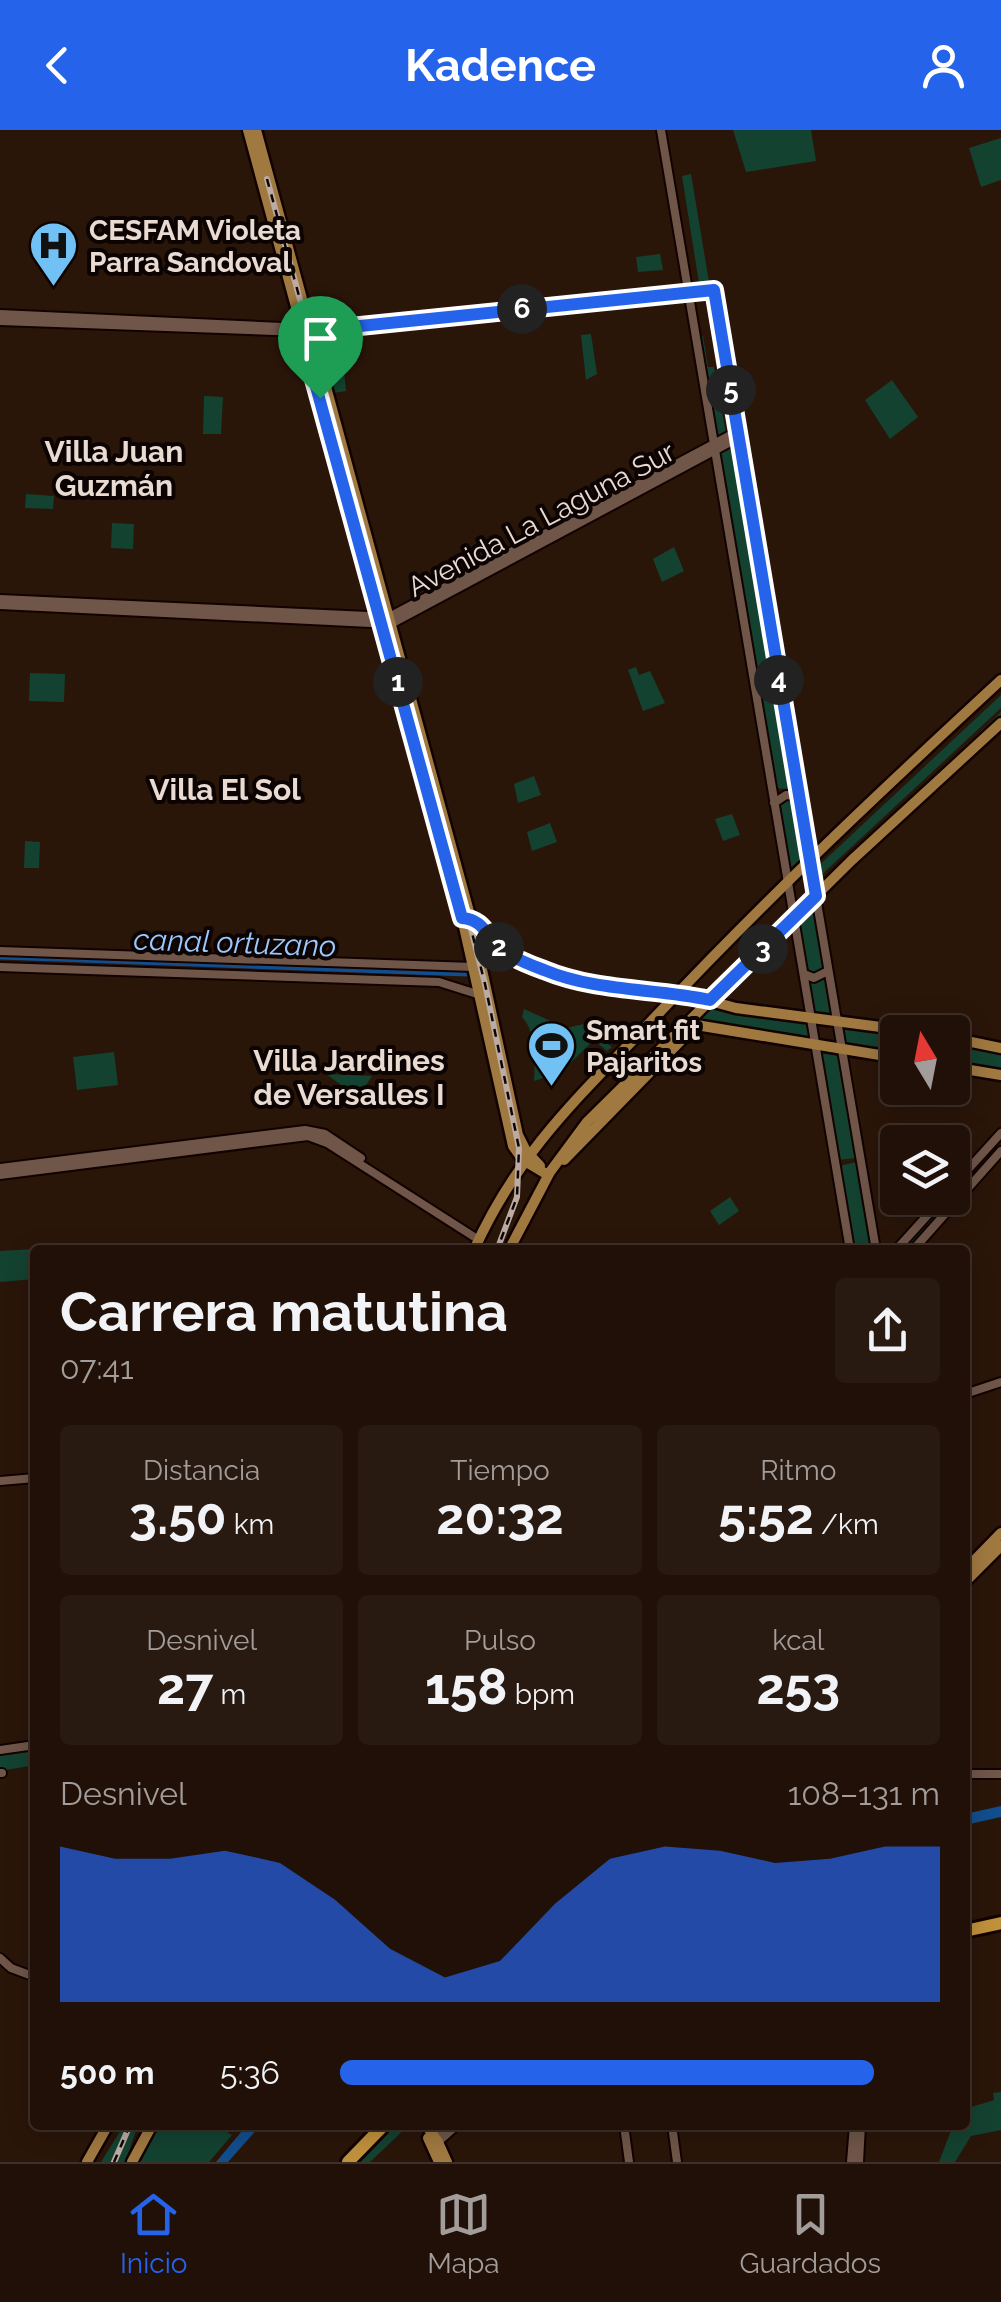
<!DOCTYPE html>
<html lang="es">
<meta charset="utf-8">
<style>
:root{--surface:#201007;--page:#281911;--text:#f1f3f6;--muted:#a29d9b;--line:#3d3028;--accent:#2563eb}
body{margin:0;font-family:Raleway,sans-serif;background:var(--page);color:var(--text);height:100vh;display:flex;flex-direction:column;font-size:38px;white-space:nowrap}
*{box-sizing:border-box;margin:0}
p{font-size:32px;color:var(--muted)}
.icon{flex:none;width:55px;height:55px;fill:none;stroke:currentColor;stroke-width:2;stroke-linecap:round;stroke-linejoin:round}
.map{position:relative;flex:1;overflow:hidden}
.sheet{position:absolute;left:30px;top:1115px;width:940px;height:885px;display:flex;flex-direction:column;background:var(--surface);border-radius:10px;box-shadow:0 5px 25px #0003,0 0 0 2px var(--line)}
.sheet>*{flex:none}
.needle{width:65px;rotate:350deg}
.buttons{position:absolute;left:880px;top:885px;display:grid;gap:20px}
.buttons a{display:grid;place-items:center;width:90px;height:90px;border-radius:10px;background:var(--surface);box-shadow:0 5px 25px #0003,0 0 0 2px var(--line);font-size:50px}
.pin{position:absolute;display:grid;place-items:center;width:85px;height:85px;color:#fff;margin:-102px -42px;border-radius:50% 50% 50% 0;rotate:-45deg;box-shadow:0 0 10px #0007}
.pin .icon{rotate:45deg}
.km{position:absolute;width:50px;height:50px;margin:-25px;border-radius:50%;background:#222;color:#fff;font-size:28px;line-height:50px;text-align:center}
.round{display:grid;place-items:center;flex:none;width:105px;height:105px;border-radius:10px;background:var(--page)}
.head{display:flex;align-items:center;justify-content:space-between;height:170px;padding:0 30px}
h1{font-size:55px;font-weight:700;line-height:75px}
.figures{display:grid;grid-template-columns:repeat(3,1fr);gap:15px;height:170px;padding:10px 30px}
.figures div{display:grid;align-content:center;border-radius:10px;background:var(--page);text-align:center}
.figures b{font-size:50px;font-weight:700}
.figures small{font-size:28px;font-weight:400}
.figures p{font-size:28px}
.chart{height:280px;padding:20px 30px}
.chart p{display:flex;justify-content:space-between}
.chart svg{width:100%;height:180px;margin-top:10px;fill:var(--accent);opacity:.7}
ul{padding:0 30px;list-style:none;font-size:32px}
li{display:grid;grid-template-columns:160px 120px 1fr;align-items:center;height:75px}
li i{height:25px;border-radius:12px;background:var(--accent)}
header{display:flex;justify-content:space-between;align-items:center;height:130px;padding:0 30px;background:var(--accent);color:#fff;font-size:45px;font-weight:700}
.tab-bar{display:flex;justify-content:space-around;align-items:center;height:140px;border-top:2px solid var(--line);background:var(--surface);font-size:28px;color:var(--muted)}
.tab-bar a{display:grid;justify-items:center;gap:5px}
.tab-bar .current{color:var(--accent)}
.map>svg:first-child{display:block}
.green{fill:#144231}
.water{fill:#124e8d}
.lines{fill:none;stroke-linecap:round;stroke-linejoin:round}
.canal{stroke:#124e8d;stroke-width:5}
.minor-casing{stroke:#120200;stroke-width:12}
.major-casing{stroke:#120200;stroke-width:15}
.highway-casing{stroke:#120200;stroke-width:18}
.minor{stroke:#705649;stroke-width:8}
.major{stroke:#a07941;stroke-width:10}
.highway{stroke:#c0913c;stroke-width:12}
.rail-casing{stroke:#bbaba2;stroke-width:6}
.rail{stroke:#0c0402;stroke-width:2.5;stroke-dasharray:8;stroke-linecap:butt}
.route-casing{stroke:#fff;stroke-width:20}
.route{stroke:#2563eb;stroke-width:12}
.labels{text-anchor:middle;stroke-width:8;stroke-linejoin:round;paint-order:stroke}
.poi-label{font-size:28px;font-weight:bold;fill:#e9dad2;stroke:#0c0402;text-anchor:start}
.street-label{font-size:28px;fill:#e9dad2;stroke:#0c0402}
.neighbourhood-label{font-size:30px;font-weight:bold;fill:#e9dad2;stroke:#0c0402}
.water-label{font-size:30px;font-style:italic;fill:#9cc8fe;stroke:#0c0402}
</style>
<header><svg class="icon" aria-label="back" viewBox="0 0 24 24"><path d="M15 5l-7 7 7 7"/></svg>Kadence<svg class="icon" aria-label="person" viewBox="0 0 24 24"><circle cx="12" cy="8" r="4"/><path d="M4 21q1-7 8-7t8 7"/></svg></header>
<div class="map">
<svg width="1001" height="2032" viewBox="0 0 1001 2032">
<rect width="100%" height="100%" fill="#2a1509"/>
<path class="green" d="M733 0H811L816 31 746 42Z
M1001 8V50L981 57 969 18Z
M691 44 709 152 699 153 682 46Z
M660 124 663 140 638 142 636 127Z
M340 201 346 261 334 263 318 206 320 202Z
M591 204 597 244 586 250 581 205Z
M703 206 708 237H714L726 304 716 310 698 208Z
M892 250 918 287 890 309 865 270Z
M204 266 223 267 221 304H203Z
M735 314 792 655 786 659 777 658 774 651 720 324Z
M26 364 54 366 53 379 25 378Z
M112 393 134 394 133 419 111 418Z
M674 417 684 441 662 452 653 429Z
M636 537 639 545 650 541 665 573 643 581 628 540Z
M30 543 65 544 64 572 29 571Z
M1001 565V578L816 750 813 741Z
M1001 582V588L818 760 817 756Z
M534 646 541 665 518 673 514 654Z
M783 667H793L796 670 805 727 790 741 779 674Z
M732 684 740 705 723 711 715 689Z
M550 693 557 712 532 721 527 702Z
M25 711 40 712 39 738H24Z
M813 776 832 889 815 886 798 789Z
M711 876 805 890 810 911 695 891Z
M524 879 566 898 584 894 600 896 597 905 612 917 607 921 594 910 561 942 534 951C535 931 536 901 522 887Z
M840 895 897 903V927L844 918Z
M952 911 1001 921V943L953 936Z
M819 919 839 922 857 1028 838 1030Z
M114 922 118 955 77 960 73 927Z
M326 944 372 946 358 967Z
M857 1032 873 1120H853L839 1036Z
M962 1051 968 1055 909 1120H900L947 1068H952L953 1061Z
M730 1067 739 1081 719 1095 710 1081Z
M34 1119 35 1149 0 1152V1121Z
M35 1619V1635L0 1641V1625Z
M1001 1962V2000L971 2006 955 2032H939L953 1995H965V1979L994 1970 993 1963Z
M124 1995H138L125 2032H101Z
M157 1995H215L223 1999 237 1995 227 2002 232 2005 209 2032H137Z
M391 1995H409L370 2032H358Z"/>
<path class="water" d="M1001 1676V1687L965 1695V1684Z
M247 1995H261L228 2032H216Z"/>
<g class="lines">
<path class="canal" d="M0 827 468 844"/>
<defs>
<path id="minor" d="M661 0 850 1120
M0 184 305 198
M0 191 301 202 713 160 876 1120
M0 469 389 487 738 301
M0 475 391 494 738 308
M774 673 786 665 798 666
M0 821 473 837
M0 837 439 852 480 865
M804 844 814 848 828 841
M0 1038 305 1000 325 1004 361 1028
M0 1045 308 1006 327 1013 479 1110
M952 1057 1001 1003
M896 1120 943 1068
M913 1120 1001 1021
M965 1264 1001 1252
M0 1351 35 1348
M0 1620 35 1615
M0 1643H2
M965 1644H1001
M0 1828 11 1838 35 1847
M624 1995 629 2032
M672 1995 677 2032
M433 2005 446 1995
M438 2012 457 1995
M851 2032 854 1995
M859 2032 861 1995"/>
<path id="major" d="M248 0 462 788 513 1016 523 1030 548 1045
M256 0 471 789 518 1005 526 1021 540 1036
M470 789 480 793 503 820 558 845 623 860 688 865 736 878 919 902
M952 908 1001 918
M952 937 1001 945
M564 1030 696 895 898 928
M474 1120C520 1018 584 962 659 883 768 767 884 658 1001 550
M509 1120 550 1042 587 992 852 730 1001 593
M965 1440 1001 1403
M965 1452 1001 1416
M426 1995 438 2012 447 2032
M428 2008 439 2032
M87 2032 108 1995
M132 2032 152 1995"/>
<path id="highway" d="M965 1801 1001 1793
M348 2032 384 1995"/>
</defs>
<use href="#minor" class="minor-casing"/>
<use href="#major" class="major-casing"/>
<use href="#highway" class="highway-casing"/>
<use href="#minor" class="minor"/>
<use href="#major" class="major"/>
<use href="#highway" class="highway"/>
<defs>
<path id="rail" d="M267 49 456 740 485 854 519 1018 517 1067 497 1120
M114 2032 130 1995"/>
</defs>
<use href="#rail" class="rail-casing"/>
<use href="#rail" class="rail"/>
</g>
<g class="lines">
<defs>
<path id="route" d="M714 160 816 766 710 870C655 858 597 862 544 840 530 835 513 828 502 820 486 807 485 790 462 788L301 202Z"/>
</defs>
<use href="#route" class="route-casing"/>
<use href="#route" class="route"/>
</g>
<defs>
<symbol id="hospital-pin" viewBox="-11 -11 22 30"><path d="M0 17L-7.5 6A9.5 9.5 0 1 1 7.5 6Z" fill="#71c1f4" stroke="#0c0402"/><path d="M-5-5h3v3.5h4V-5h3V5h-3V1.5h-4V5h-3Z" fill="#111"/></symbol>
<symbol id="stadium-pin" viewBox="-11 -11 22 30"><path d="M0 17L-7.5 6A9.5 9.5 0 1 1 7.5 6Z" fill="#71c1f4" stroke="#0c0402"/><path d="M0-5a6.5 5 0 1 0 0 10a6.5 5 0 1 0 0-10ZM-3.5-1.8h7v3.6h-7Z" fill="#111"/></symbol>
</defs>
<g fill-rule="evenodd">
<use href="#hospital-pin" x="26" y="88" width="55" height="75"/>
<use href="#stadium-pin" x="524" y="888" width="55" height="75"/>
</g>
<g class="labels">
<g class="poi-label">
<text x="89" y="110">CESFAM Violeta<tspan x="89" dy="32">Parra Sandoval</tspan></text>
<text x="586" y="910">Smart fit<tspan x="586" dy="32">Pajaritos</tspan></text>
</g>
<g class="street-label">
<text transform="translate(541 389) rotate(-28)" y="10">Avenida La Laguna Sur</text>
</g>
<g class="neighbourhood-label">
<text x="114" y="332">Villa Juan<tspan x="114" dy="34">Guzmán</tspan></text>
<text x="225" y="670">Villa El Sol</text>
<text x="349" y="941">Villa Jardines<tspan x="349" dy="34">de Versalles I</tspan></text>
</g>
<g class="water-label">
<text transform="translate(235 813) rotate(2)" y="10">canal ortuzano</text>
</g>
</g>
</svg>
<div class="buttons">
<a><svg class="needle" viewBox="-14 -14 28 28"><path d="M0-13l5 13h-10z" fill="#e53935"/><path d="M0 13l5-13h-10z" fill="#a29d9b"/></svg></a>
<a><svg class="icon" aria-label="layers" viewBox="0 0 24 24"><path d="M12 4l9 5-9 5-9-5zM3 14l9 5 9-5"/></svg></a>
</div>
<div class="pin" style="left:320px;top:268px;background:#1e9e55"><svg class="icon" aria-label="arrive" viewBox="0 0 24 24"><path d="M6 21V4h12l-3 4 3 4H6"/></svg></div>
<b class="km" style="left:398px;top:552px">1</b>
<b class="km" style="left:499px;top:817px">2</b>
<b class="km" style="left:763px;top:819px">3</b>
<b class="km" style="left:779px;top:550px">4</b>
<b class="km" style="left:731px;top:260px">5</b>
<b class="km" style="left:522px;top:179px">6</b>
<section class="sheet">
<div class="head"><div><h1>Carrera matutina</h1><p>07:41</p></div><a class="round"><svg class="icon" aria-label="share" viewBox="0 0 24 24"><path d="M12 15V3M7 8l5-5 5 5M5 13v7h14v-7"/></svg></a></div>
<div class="figures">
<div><p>Distancia</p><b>3.50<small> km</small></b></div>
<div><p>Tiempo</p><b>20:32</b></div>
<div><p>Ritmo</p><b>5:52<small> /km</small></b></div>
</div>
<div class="figures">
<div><p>Desnivel</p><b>27<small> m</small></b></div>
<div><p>Pulso</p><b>158<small> bpm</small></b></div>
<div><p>kcal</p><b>253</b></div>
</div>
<div class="chart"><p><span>Desnivel</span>108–131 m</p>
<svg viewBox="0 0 160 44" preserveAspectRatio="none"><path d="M0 44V6L10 9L20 9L30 7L40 10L50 19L60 31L70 38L80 34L90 20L100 9L110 6L120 7L130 10L140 9L150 6L160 6V44z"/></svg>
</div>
<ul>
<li><b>500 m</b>5:36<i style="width:89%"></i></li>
</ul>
</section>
</div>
<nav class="tab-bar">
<a class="current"><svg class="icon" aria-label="home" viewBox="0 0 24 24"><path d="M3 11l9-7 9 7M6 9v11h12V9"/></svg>Inicio</a>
<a><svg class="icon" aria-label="map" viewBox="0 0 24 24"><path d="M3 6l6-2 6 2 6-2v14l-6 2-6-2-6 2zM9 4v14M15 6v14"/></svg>Mapa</a>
<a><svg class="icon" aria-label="saved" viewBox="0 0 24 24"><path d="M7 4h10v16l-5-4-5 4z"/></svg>Guardados</a>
</nav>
